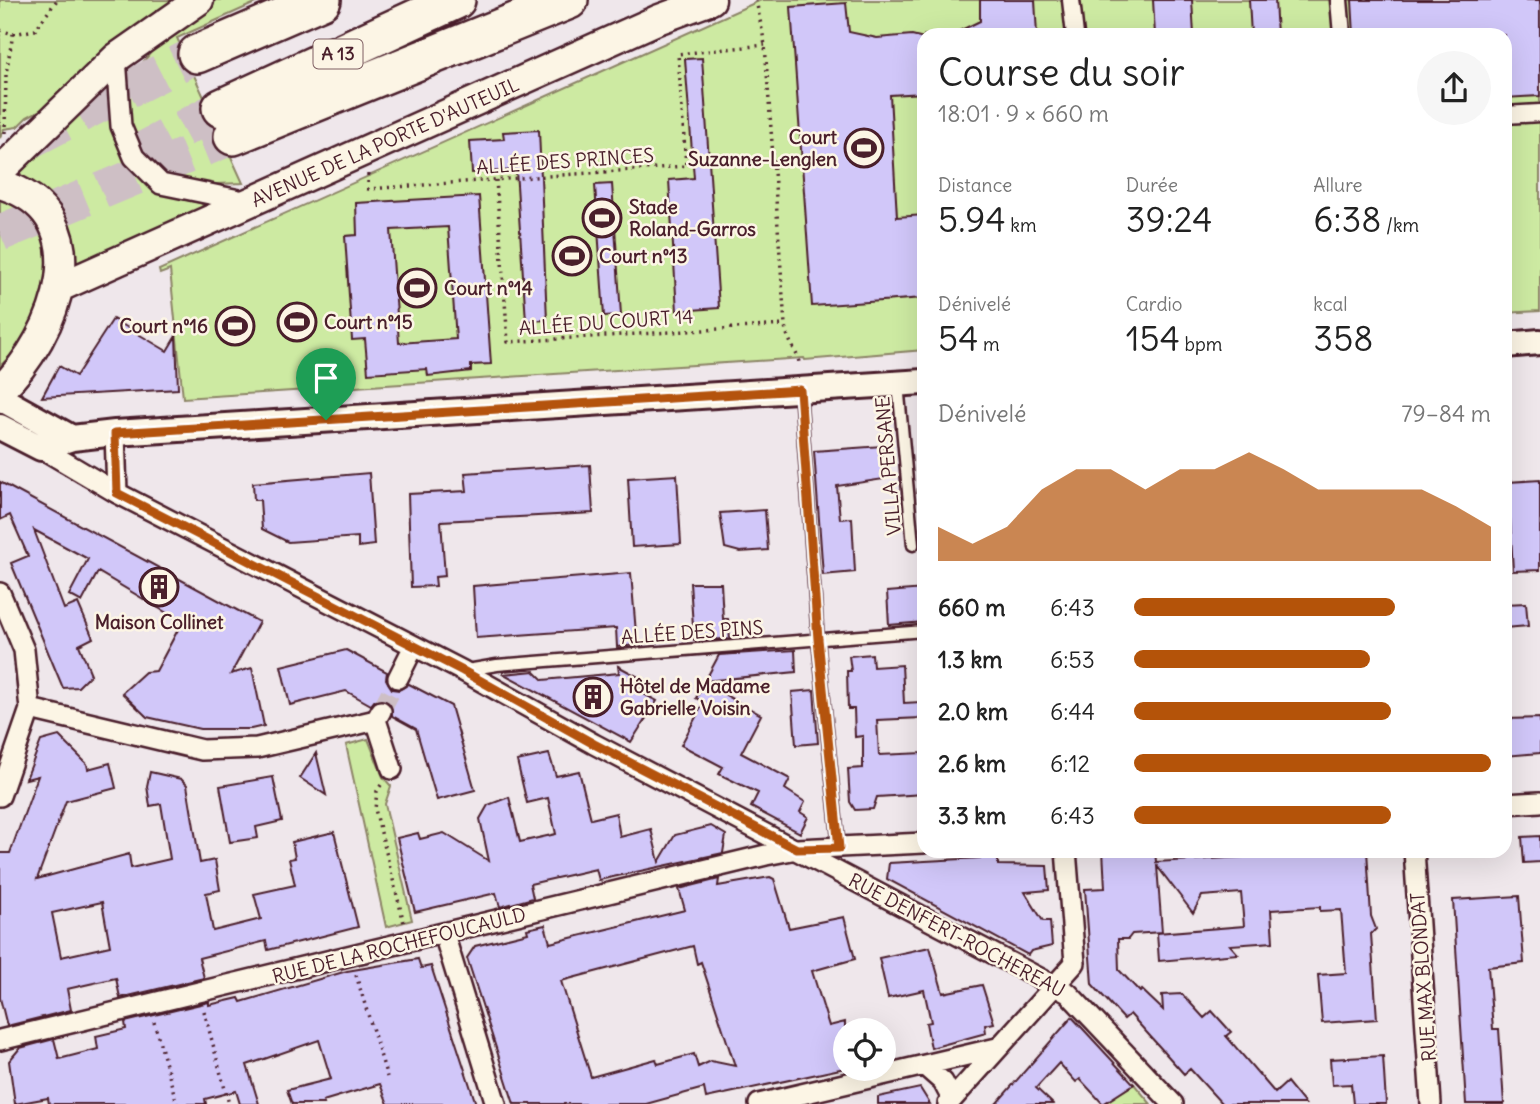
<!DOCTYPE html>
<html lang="fr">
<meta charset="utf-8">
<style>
:root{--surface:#fff;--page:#f6f6f6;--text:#222;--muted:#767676;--accent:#b45309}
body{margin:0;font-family:Delius,sans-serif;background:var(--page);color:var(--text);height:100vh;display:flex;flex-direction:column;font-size:26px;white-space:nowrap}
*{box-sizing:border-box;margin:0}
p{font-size:23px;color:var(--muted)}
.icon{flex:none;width:38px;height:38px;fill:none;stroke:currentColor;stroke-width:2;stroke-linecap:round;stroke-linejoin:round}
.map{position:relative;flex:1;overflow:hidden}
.panel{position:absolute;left:917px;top:28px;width:595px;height:830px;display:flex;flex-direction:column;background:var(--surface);border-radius:21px;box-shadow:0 7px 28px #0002}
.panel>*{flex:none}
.buttons{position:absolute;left:833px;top:1018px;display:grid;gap:14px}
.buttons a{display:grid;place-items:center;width:63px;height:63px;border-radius:50%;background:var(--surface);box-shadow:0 7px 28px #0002;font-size:35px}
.pin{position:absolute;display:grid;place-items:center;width:60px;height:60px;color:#fff;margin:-72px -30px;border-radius:50% 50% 50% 0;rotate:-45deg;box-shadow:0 0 7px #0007}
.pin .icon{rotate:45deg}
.round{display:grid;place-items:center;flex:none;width:74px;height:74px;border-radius:37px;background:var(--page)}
.overview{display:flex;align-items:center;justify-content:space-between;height:119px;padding:0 21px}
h1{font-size:38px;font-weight:600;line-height:52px}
.stats{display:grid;grid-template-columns:repeat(3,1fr);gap:10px;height:119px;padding:7px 21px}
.stats div{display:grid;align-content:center}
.stats b{font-size:35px;font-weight:600}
.stats small{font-size:19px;font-weight:400}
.stats p{font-size:19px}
.chart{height:196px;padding:14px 21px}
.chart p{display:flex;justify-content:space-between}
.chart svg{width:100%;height:126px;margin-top:7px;fill:var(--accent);opacity:.7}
ul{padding:0 21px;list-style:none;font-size:23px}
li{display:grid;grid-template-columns:112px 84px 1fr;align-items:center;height:52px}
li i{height:18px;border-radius:9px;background:var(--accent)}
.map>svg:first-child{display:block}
.green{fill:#cdeaa2;stroke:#8c8466;stroke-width:2}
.building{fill:#d1c7f9;stroke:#4a1f2b;stroke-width:2;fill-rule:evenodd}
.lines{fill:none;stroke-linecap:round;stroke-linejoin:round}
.minor-tunnel{stroke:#cebfc5;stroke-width:19;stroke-dasharray:19 10;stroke-linecap:butt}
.motorway-tunnel{stroke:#cebfc5;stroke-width:37;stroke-dasharray:37 18;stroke-linecap:butt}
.service-casing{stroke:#4a1f2b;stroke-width:15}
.pedestrian-casing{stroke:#4a1f2b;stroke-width:21}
.minor-casing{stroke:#4a1f2b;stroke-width:24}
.tertiary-casing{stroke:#4a1f2b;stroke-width:30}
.secondary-casing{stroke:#4a1f2b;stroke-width:33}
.motorway-casing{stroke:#4a1f2b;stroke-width:42}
.path{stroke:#4a1f2b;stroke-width:3.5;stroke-dasharray:2 5;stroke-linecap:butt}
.service{stroke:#fcf5e5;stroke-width:10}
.pedestrian{stroke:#fcf5e5;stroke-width:16}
.minor{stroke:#fcf5e5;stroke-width:19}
.tertiary{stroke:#fcf5e5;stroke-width:24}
.secondary{stroke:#fcf5e5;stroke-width:28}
.motorway{stroke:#fcf5e5;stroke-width:37}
.route-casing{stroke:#fff;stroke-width:14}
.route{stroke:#b45309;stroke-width:9}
.labels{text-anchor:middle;stroke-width:5;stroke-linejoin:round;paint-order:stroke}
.shield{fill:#fcf5e5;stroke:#7f5f63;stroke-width:2}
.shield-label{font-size:18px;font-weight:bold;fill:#4a1f2b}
.poi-label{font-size:19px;font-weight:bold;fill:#4a1f2b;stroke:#fcf5e5;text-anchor:start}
.street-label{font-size:19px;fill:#4a1f2b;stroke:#fcf5e5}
</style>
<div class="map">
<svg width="1540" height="1104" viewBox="0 0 1540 1104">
<rect width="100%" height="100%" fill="#efe7eb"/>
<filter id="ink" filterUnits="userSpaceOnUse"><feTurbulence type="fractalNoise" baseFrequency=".0143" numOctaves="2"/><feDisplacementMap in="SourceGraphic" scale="14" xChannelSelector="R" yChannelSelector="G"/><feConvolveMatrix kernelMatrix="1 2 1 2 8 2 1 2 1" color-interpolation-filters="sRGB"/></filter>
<g filter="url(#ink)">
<path class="green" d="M0 0H262L177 38 243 183C222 184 199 186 178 180 138 167 117 115 133 77 138 67 146 59 152 51L27 117 17 127 4 129 0 138Z
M761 0H1540V311L1505 313V35H924V350L805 360 804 358 183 398 170 270 160 274 159 270Z
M105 86 110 90C107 155 137 192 201 203L205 209 76 265C67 219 66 201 21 177L20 170Z
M0 200C78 217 43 330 0 366Z
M368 739 383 777 391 786 385 804 412 920 386 927 346 745Z
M1134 1084 1151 1104H1103Z"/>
<path class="building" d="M980 0H1035L1037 35H951L980 21Z
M1153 0H1192L1194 35H1155Z
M1249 0H1275L1277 35H1251Z
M1352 0H1540V96L1505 98V35H1354Z
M846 3 849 32 877 38 912 35 924 38V93L890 95 897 217 924 215V298L812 306 791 7Z
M702 58 719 308 677 311 669 180 694 178 685 59Z
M539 130 547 320 526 321 516 170 472 173 470 141 504 139 503 132Z
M612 184 621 315 604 316 595 185Z
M479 196 491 364 471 365V371L428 376 427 369 368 373 365 339 352 340 345 236 357 235 356 203ZM448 227 456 339 399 343 391 230Z
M113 319 167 351 176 336 178 389 42 397 59 366 76 376Z
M882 446 884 479 837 486 840 519 852 518 855 572 823 575 814 451Z
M590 465 593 513 441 521 445 576 435 577 436 586 411 587 408 494 467 491 465 473Z
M369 473 374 545 358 547V537L288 542 262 529 260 500H254L253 483Z
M677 475 681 544 632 547 628 478Z
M1540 480V570L1513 571 1508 482Z
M0 482 259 622 231 674 252 668 264 726 251 729H200L147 717 122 693 145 672 156 671 182 622 98 572 82 602 69 595 88 559 34 530 64 609 78 603 93 638 79 645 91 674 78 687 63 688 11 563 28 556 10 515 0 520Z
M765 510 768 550 740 552 725 548 720 513Z
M631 573 637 645 617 647 616 628 476 638 473 586Z
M690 583H721L723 619H728L730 639 694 640Z
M924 589V622L889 625 887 592Z
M1526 603 1528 626 1505 628V604Z
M346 650 387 672 386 679 392 689 399 690 409 684 451 706 475 790 437 800 416 729 392 716V705L386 700H375L371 705 346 691 290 705 281 666Z
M795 650 796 672 705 681 719 655Z
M872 654 873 667 902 665 904 703 921 702 922 718 877 720 879 755 924 753V794L877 797 873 809 855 810 850 802 848 769 863 768V736L855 737 854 709H848L847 671H851L849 656Z
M618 666 644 680 638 691 657 701 631 742 504 674 534 671 543 680 619 673Z
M704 683 761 715 741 753 790 779 785 789 805 802 800 812 808 817 800 833 751 807 758 793 719 774 723 767 681 745 704 702 696 698Z
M814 690 818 743 796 745 792 692Z
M1540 718V753L1505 756V719Z
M59 736 87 764 88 769 110 763 116 788 66 801 37 879 129 854 131 868 170 859 161 804 150 806 147 786 150 772 181 779 187 785 200 863 215 860 220 890 206 893 213 931 261 919 254 894 295 885 289 859 295 858 292 842 334 832 358 927 268 950 266 941 199 958 204 978 120 998 116 978 67 989 71 1010 7 1026 0 998V853H10L38 776 26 779 41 741ZM102 902 110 946 61 957 52 913Z
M316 753 326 795 300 778Z
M549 754 556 776 579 771 591 819 616 813 620 837 651 829 659 862 675 835 711 826 726 835 723 853 599 880 596 869 530 884 533 898 500 907 496 893 415 912 397 838 418 833 420 839 444 833 489 861 480 819 488 805 509 797 520 842 556 834 548 798 527 803 517 761Z
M273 777 282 821 256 827 258 838 230 842 220 786Z
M1540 836V862L1524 863 1522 837Z
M1103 850H1155L1156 862 1367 850 1371 916 1376 929 1371 934 1377 1019 1322 1023 1318 975 1346 973 1341 910 1320 911V907L1271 910 1273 942 1230 945 1238 954 1159 961 1157 933 1244 926 1241 893 1202 896 1193 913 1157 866 1162 932 1132 934 1128 939H1118L1119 970 1140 992 1142 990 1163 1010 1162 995 1182 994 1204 1018 1212 1011 1231 1032 1226 1036 1275 1093 1287 1082 1305 1104H1222L1190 1069 1184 1074 1130 1014 1124 1019 1092 984 1085 889 1105 888Z
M998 857V865L1047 866 1049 890 1025 892 1043 921H1050L1052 946 1031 951 1028 955 887 879 889 863Z
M770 877 774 879 789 928 844 917 855 959 812 971 829 1026 845 1022V1068L706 1098 704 1088 646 1104H514L467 958 475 946 528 933 527 929 545 925 550 943 685 910 679 889 719 879 718 886ZM693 946 697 964 701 962 735 1066 711 1061 698 1067 694 1054 658 1064 656 1059 591 1077 561 981Z
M1519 896 1524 963 1488 967 1493 1029H1499L1504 1104H1466L1453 900Z
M930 947 943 993 982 985 994 1023 985 1025 986 1033 931 1048 926 1023 931 1022 924 990 888 998 879 958Z
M418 959 421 968 431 966 476 1104H388L380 1084 323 1101 324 1104H292L287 1090 331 1079 319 1040 247 1065 259 1104H240L236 1091 205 1099 206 1104H49L48 1098 15 1104 9 1061 20 1048 54 1039 59 1059 98 1049 96 1036 126 1029 125 1022 209 1002V1005L239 998 241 1002 347 971Z
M1072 1017 1134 1084 1103 1104 1080 1079 1076 1082 1059 1063 1036 1088 1053 1104H996Z
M1383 1056 1386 1104H1353L1351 1084 1332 1085 1330 1059Z
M920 1088 930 1104H878V1097Z"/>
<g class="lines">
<path class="minor-tunnel" d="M381 710 398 678"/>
<path class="motorway-tunnel" d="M30 140 197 54
M134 155 221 108
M0 233 233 136"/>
<defs>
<path id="service" d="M898 384 913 545
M800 390 818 640 839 848
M467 670 497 665 924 631"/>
<path id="pedestrian" d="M1071 0 1075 35
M1339 0 1342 35
M1505 115 1540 113"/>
<path id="minor" d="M116 58 121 126 134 157 161 184 249 202
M115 433 117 493
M41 448 117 493 463 671 594 744 1068 993 1173 1104
M0 593 24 650 30 709 0 796
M398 678 414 646
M30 709 202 750 257 748 376 720
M381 711 376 720 392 769
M1505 804 1540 802
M1414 850 1431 1104
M444 934 496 1104
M0 1040 766 855 797 849 924 843
M926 1067 943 1082 952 1099
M759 1104 997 1048
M948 1104 1075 963 1066 850"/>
<path id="tertiary" d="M1505 345 1540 342
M0 398 72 438
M0 427 41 448 72 438 115 433 924 382"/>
<path id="secondary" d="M0 171 116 58 199 0
M0 184C103 214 57 338 0 390
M60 287 657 20 711 0"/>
<path id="motorway" d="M197 54 322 0
M221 108 456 0
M233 136 569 0"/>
</defs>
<use href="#service" class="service-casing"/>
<use href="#pedestrian" class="pedestrian-casing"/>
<use href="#minor" class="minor-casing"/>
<use href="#tertiary" class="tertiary-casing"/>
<use href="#secondary" class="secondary-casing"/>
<use href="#motorway" class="motorway-casing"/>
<path class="path" d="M756 0 765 45 785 325C787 342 799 353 799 364
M0 30 13 34 35 30 57 0
M5 133 6 74 13 34
M368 174V189L686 166 678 54 765 45
M496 180 508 342 785 325
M381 785 377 791 375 809 404 923
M356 975 387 1077
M204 1011 229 1104
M154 1022 177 1104"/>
<use href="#service" class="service"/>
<use href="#pedestrian" class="pedestrian"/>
<use href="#minor" class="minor"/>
<use href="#tertiary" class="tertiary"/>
<use href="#secondary" class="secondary"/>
<use href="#motorway" class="motorway"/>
</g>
</g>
<g class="lines" filter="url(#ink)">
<defs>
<path id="route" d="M800 390 818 639 839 848 797 849 594 744 463 671 117 493 115 433Z"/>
</defs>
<use href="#route" class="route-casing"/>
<use href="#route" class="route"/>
</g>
<defs>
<symbol id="stadium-ring" viewBox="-11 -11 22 22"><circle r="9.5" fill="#fcf5e5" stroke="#4a1f2b" stroke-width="1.5"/><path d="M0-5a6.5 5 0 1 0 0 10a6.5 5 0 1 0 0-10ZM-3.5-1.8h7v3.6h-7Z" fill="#4a1f2b"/></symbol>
<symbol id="building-ring" viewBox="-11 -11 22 22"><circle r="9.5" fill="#fcf5e5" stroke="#4a1f2b" stroke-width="1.5"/><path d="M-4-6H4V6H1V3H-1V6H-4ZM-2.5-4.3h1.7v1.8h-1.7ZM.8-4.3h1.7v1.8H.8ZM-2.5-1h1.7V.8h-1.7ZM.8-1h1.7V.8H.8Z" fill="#4a1f2b"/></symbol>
</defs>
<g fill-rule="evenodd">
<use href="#stadium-ring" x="842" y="126" width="44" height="44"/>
<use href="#stadium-ring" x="580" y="196" width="44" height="44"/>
<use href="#stadium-ring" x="550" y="234" width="44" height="44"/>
<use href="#stadium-ring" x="395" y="266" width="44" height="44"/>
<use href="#stadium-ring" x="275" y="300" width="44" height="44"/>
<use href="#stadium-ring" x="213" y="304" width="44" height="44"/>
<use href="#building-ring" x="137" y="565" width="44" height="44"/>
<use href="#building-ring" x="571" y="675" width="44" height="44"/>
</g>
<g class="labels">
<rect class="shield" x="313.5" y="39.5" width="49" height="29" rx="5"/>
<g class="shield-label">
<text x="338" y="60">A 13</text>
</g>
<g class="poi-label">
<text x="837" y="144" text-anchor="end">Court<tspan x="837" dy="22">Suzanne-Lenglen</tspan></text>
<text x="629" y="214">Stade<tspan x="629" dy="22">Roland-Garros</tspan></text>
<text x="599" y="263">Court n°13</text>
<text x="444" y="295">Court n°14</text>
<text x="324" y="329">Court n°15</text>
<text x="208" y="333" text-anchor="end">Court n°16</text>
<text x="159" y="629" text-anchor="middle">Maison Collinet</text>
<text x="620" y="693">Hôtel de Madame<tspan x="620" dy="22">Gabrielle Voisin</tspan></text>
</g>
<g class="street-label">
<text transform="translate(385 142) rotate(-24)" y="7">AVENUE DE LA PORTE D'AUTEUIL</text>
<text transform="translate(565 161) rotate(-4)" y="7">ALLÉE DES PRINCES</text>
<text transform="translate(606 322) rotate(-4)" y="7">ALLÉE DU COURT 14</text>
<text transform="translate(888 466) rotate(-95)" y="7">VILLA PERSANE</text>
<text transform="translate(692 632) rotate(-4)" y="7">ALLÉE DES PINS</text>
<text transform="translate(957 935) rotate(28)" y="7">RUE DENFERT-ROCHEREAU</text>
<text transform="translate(399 945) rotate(-14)" y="7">RUE DE LA ROCHEFOUCAULD</text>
<text transform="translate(1423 977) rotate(-94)" y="7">RUE MAX BLONDAT</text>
</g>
</g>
</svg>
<div class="buttons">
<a><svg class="icon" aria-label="locate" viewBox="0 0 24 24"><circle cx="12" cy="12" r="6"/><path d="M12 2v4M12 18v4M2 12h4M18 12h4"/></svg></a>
</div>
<div class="pin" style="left:326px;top:420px;background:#1e9e55"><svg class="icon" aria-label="arrive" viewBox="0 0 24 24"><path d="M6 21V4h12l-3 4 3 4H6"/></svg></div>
<section class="panel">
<div class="overview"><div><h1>Course du soir</h1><p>18:01 · 9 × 660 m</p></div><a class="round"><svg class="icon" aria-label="share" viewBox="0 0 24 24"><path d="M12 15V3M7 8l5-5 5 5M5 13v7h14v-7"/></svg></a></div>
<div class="stats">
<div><p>Distance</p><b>5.94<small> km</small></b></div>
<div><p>Durée</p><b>39:24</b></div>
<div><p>Allure</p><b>6:38<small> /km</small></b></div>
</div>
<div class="stats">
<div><p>Dénivelé</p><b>54<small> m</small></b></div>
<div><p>Cardio</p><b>154<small> bpm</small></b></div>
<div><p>kcal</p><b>358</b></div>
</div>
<div class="chart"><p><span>Dénivelé</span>79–84 m</p>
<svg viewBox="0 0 160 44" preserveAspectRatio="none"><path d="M0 44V32L10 38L20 32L30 19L40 12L50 12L60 19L70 12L80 12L90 6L100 12L110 19L120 19L130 19L140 19L150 25L160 32V44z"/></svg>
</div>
<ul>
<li><b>660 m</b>6:43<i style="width:73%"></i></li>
<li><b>1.3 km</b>6:53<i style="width:66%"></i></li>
<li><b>2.0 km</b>6:44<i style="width:72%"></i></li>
<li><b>2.6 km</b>6:12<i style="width:100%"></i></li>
<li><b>3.3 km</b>6:43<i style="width:72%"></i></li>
</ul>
</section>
</div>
